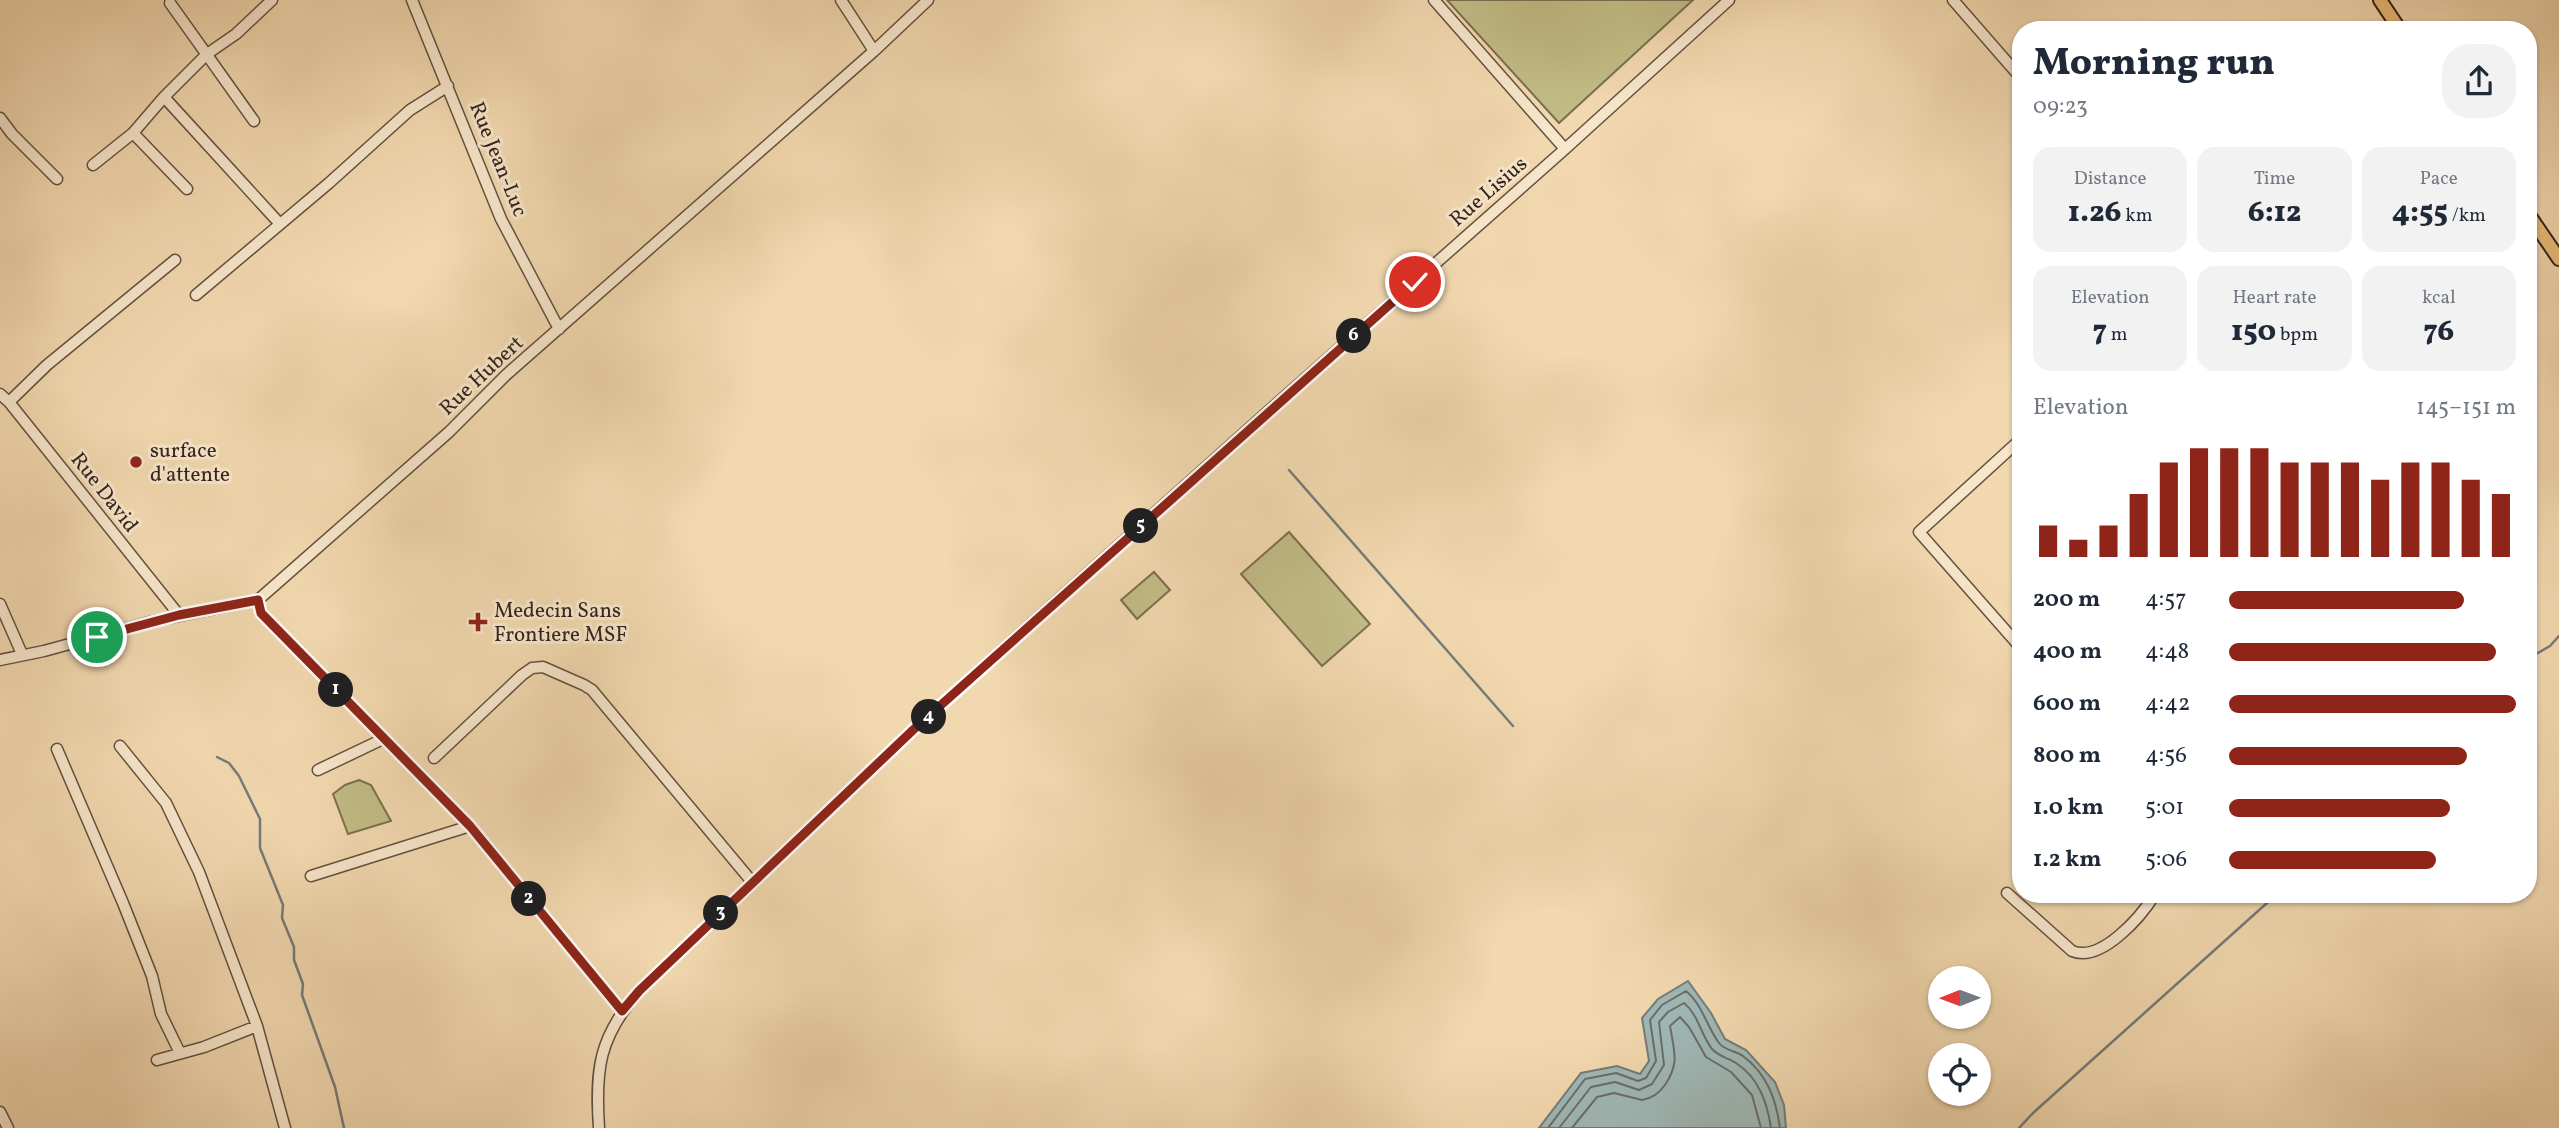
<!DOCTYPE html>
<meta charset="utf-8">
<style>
:root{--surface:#fff;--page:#f2f2f3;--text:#1f2937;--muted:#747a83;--accent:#8f2418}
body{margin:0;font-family:Vollkorn,serif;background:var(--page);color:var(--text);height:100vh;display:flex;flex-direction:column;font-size:26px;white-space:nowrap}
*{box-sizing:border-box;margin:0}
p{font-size:23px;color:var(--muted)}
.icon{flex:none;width:38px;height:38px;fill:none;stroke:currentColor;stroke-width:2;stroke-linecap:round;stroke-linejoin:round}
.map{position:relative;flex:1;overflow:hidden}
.side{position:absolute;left:2012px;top:21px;width:525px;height:882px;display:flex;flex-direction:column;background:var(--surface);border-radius:28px;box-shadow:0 2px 5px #0004}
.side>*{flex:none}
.needle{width:46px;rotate:269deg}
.controls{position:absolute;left:1928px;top:966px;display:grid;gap:14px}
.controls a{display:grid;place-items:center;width:63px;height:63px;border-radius:50%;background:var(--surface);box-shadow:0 2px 5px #0004;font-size:35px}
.pin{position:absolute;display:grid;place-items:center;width:60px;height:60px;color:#fff;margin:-30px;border:4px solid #fff;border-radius:50%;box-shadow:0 2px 7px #0007}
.km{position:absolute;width:35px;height:35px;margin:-18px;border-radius:50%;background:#222;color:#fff;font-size:19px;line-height:35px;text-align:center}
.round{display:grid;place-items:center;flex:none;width:74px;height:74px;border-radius:28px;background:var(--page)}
.head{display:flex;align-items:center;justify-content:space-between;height:119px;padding:0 21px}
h1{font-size:38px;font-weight:800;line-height:52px}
.stats{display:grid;grid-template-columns:repeat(3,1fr);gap:10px;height:119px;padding:7px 21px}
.stats div{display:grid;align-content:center;border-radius:18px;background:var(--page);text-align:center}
.stats b{font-size:30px;font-weight:800}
.stats small{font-size:19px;font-weight:400}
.stats p{font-size:19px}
.chart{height:196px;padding:14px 21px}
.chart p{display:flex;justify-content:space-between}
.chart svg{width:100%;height:126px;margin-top:7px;stroke:var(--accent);stroke-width:6}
ul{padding:0 21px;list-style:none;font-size:23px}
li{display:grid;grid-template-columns:112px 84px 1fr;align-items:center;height:52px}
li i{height:18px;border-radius:9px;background:var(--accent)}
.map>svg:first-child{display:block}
.green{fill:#c2bc86;stroke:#7b6f50;stroke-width:2}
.water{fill:#9fb8b6;stroke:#747c78;stroke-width:2}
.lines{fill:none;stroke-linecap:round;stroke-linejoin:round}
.shore{stroke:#6a6d68;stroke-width:2}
.stream{stroke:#747c78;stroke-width:2.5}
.minor-casing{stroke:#64503f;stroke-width:13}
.major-casing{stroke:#34221a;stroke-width:16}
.minor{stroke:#f7e6cb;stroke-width:10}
.major{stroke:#e9bc78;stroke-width:12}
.route-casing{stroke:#fff;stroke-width:14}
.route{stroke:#8f2418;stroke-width:9}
.poi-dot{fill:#8f2418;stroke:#f7e6cb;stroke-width:2.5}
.labels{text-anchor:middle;stroke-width:6;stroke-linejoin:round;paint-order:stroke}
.street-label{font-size:21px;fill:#34221a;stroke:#f7e6cb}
.poi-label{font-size:21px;fill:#34221a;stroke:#f7e6cb;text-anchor:start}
</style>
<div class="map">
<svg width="2559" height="1128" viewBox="0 0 2559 1128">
<rect width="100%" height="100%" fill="#f2d8af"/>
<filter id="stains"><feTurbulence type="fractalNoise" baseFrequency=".00286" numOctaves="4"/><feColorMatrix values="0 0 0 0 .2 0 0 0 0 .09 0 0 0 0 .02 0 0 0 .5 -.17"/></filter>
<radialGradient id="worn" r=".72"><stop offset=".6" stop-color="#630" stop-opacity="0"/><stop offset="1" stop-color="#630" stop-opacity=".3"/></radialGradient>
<path class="green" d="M1447 0H1693L1559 123Z
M1289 532 1370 624 1322 666 1241 574Z
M1154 572 1170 590 1137 619 1121 600Z
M359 780 371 785 391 821 348 834 333 794 345 785Z"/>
<path class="water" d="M1688 981 1711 1013 1725 1039 1746 1050 1775 1082 1784 1105 1786 1128H1539L1581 1073 1617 1066 1640 1074 1649 1061 1642 1018 1658 999Z"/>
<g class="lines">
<path class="shore" d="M1548 1128 1585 1079 1616 1073 1638 1081 1646 1078 1656 1061 1650 1020 1662 1005 1686 991C1702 1004 1707 1027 1719 1043 1724 1050 1736 1051 1743 1056 1767 1074 1776 1099 1780 1128
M1559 1128 1591 1087 1615 1082 1639 1090 1652 1084 1664 1065 1659 1022 1668 1012 1684 1003C1698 1014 1701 1035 1712 1049 1718 1056 1728 1058 1736 1063 1759 1078 1767 1102 1771 1128
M1572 1128 1597 1097 1614 1093 1642 1100C1653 1098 1659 1093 1665 1085 1680 1063 1674 1051 1670 1026L1680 1017 1689 1027 1706 1057 1731 1072 1752 1095 1761 1128"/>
<path class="stream" d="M1289 470 1513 726
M2529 658 2550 646 2559 636
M217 757 229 763 239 776 260 819V848L283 905 282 918 294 947V960L303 984 302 995 335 1087 344 1128
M2019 1128 2033 1113 2277 894"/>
<defs>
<path id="minor" d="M412 0 501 219 559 329
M841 0 874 51
M1434 0 1565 149
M1953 0 2021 78
M170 3 254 121
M164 97 280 224
M0 118 12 134 57 179
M133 133 187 189
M93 165 133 133 164 97 207 54 236 34 272 0
M196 295 329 183 410 110 448 86
M0 394 9 402 179 615
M9 402 47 365 175 260
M2021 439 1919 532 2021 648
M258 600 261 613 470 826 622 1011
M0 604 22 654
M0 660 44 651 150 622 258 600 449 432 506 375 874 51 928 0
M120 746 166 803 199 872 257 1026 285 1128
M57 749 123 903 152 976 161 1014 180 1053
M434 758 522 675 532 668 543 667 584 685 592 690 753 883
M318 770 383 739
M311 876 470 826
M2007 893 2072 951C2101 963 2141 917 2155 894
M157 1060 204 1047 257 1026
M0 1112 8 1128
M599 1128C595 1069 599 1037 639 991L913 730 1264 415 1565 149 1729 0"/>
<path id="major" d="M2380 0 2400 30
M2529 215 2559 259"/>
</defs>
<use href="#minor" class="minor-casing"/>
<use href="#major" class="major-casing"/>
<use href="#minor" class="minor"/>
<use href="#major" class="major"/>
</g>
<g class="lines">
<defs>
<path id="route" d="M97 637 179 615 258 600 261 613 470 826 622 1011 639 991 913 730 1415 282"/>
</defs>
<use href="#route" class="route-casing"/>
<use href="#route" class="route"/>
</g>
<g class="poi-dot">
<circle cx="136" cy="462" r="7"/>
<path d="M474.5 611.5h7v7h7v7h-7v7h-7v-7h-7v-7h7z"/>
</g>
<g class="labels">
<g class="street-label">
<text transform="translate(499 159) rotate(68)" y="7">Rue Jean-Luc</text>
<text transform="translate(1488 191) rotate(-41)" y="7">Rue Lisius</text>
<text transform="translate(481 375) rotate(-43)" y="7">Rue Hubert</text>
<text transform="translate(105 492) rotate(52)" y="7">Rue David</text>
</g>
<g class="poi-label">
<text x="150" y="457">surface<tspan x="150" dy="24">d'attente</tspan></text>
<text x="494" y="617">Medecin Sans<tspan x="494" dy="24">Frontiere MSF</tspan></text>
</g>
</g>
<rect width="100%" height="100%" filter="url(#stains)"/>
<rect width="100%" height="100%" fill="url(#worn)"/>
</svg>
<div class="controls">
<a><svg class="needle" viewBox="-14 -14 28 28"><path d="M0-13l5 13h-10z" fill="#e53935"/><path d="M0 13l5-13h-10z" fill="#747a83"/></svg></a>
<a><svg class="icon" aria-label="locate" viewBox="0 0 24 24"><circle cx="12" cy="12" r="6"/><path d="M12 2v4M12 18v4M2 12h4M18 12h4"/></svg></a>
</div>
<div class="pin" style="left:97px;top:637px;background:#1e9e55"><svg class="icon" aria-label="arrive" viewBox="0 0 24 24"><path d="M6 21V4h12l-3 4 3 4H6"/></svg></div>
<div class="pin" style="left:1415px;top:282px;background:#d93025"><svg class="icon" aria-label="check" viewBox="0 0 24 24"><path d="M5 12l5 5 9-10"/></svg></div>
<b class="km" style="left:336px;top:690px">1</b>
<b class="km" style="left:529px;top:899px">2</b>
<b class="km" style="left:721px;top:913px">3</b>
<b class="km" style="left:929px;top:717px">4</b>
<b class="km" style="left:1141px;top:526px">5</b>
<b class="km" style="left:1354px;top:336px">6</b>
<section class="side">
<div class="head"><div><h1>Morning run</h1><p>09:23</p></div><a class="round"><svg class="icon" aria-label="share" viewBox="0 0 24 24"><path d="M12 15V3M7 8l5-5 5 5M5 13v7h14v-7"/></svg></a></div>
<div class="stats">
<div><p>Distance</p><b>1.26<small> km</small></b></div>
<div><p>Time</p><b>6:12</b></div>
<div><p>Pace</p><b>4:55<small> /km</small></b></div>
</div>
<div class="stats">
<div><p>Elevation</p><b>7<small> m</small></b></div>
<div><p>Heart rate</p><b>150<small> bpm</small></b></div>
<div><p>kcal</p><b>76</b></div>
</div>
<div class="chart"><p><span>Elevation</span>145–151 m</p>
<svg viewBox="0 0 160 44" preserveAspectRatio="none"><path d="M5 44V33M15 44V38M25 44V33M35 44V22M45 44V11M55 44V6M65 44V6M75 44V6M85 44V11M95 44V11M105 44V11M115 44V17M125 44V11M135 44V11M145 44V17M155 44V22"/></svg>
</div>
<ul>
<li><b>200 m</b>4:57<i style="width:82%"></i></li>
<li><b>400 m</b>4:48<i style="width:93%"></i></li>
<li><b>600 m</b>4:42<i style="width:100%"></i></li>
<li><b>800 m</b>4:56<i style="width:83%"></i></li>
<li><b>1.0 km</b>5:01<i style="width:77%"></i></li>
<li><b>1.2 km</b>5:06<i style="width:72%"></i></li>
</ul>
</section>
</div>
